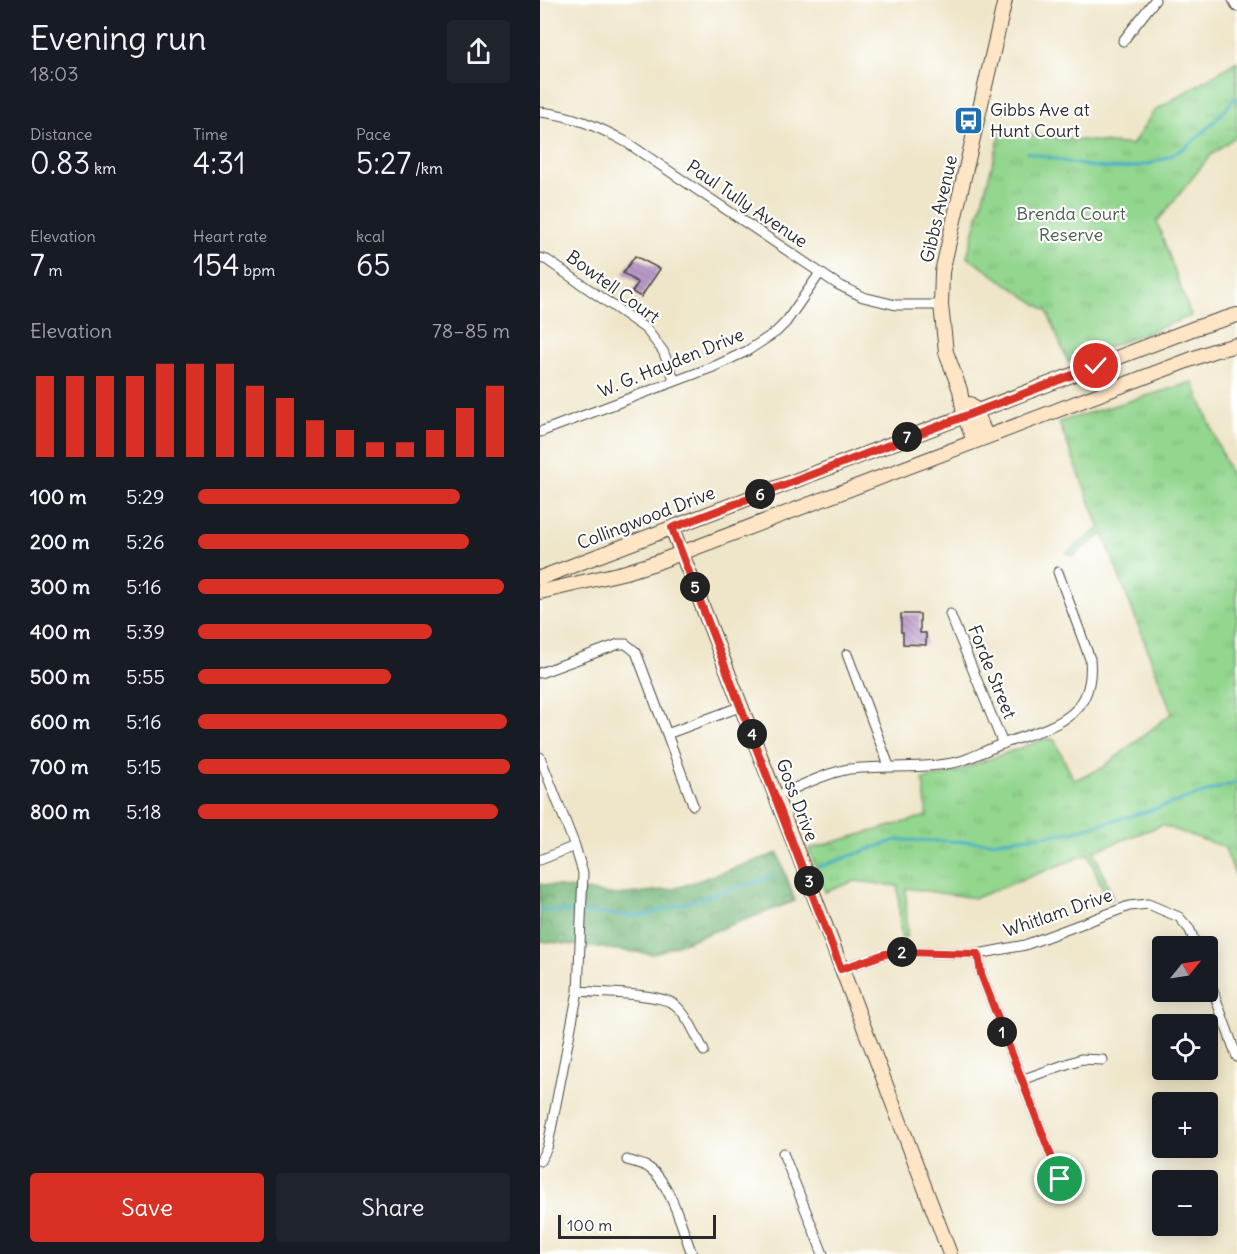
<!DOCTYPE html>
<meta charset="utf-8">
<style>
:root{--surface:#171b24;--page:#20242c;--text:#f1f3f6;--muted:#9ea1a6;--accent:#d93025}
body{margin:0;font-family:Delius,sans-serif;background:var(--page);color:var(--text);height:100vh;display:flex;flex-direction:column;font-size:22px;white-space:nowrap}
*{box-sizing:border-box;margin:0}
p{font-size:20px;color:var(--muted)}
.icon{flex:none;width:33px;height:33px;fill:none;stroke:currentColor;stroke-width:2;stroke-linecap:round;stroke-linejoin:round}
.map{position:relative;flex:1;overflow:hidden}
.details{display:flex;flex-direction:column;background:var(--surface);width:540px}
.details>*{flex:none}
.needle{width:39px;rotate:60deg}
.controls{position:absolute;left:612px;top:936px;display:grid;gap:12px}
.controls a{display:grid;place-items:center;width:66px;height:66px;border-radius:6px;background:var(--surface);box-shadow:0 3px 15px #0003;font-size:30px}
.scale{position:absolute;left:18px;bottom:15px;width:158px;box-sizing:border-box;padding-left:6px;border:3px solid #2b2b2b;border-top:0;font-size:16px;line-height:21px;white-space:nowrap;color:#2b2b2b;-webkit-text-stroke:4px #fff;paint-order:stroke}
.pin{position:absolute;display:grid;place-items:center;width:51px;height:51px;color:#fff;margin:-26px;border:3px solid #fff;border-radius:50%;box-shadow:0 2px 6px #0007}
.km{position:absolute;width:30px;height:30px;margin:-15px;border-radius:50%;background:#222;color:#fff;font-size:16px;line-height:30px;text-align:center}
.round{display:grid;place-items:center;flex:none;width:63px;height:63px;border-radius:6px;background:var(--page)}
.overview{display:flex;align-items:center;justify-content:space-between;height:102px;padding:0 30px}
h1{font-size:33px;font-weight:600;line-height:45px}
.stats{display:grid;grid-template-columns:repeat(3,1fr);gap:9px;height:102px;padding:6px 30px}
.stats div{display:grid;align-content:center}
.stats b{font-size:30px;font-weight:600}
.stats small{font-size:16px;font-weight:400}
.stats p{font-size:16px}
.chart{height:168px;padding:12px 30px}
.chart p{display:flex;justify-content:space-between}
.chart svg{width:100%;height:108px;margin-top:6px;stroke:var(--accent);stroke-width:6}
.button{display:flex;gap:12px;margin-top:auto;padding:12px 30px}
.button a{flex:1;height:69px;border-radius:6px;background:var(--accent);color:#fff;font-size:24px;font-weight:600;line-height:69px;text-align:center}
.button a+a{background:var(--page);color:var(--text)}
ul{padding:0 30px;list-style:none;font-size:20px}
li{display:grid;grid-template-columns:96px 72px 1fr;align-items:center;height:45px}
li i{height:15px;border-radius:8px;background:var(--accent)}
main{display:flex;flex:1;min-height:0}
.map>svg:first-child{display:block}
.forest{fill:url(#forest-crowns);stroke:#507152;stroke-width:1.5}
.park{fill:url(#park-tufts);stroke:#5f805c;stroke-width:1.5}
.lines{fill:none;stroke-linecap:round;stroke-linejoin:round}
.stream{stroke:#45b0c3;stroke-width:3}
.building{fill:url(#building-back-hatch)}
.street-casing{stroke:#484743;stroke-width:11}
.secondary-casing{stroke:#484743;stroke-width:16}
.street{stroke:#fff;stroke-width:9}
.secondary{stroke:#fde5c5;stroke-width:14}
.route-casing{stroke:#fff;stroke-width:12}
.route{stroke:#d93025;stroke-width:8}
.labels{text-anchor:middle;stroke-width:4.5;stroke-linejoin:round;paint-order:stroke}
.poi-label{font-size:18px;fill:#2b2b2b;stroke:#fff;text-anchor:start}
.street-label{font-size:18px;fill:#2b2b2b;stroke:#fff}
.park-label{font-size:18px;fill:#4a5e49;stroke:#fff}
</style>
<main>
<section class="details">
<div class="overview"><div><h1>Evening run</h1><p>18:03</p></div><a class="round"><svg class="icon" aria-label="share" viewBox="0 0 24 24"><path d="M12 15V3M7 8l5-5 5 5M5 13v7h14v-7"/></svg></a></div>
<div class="stats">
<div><p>Distance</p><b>0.83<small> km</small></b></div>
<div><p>Time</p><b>4:31</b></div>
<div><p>Pace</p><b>5:27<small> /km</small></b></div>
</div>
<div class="stats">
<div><p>Elevation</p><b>7<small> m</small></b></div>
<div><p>Heart rate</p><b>154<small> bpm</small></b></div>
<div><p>kcal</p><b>65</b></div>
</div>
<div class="chart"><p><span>Elevation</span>78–85 m</p>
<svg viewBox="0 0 160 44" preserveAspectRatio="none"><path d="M5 44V11M15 44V11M25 44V11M35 44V11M45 44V6M55 44V6M65 44V6M75 44V15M85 44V20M95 44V29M105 44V33M115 44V38M125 44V38M135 44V33M145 44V24M155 44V15"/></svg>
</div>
<ul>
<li><b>100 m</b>5:29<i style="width:84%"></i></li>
<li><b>200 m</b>5:26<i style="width:87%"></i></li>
<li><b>300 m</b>5:16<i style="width:98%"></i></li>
<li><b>400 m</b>5:39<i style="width:75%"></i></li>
<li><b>500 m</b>5:55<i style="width:62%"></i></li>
<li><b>600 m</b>5:16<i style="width:99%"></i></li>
<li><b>700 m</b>5:15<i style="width:100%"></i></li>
<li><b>800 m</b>5:18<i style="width:96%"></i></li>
</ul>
<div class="button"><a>Save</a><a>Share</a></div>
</section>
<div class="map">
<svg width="697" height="1254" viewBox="0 0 697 1254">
<defs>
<pattern id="forest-crowns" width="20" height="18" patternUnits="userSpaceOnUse" patternTransform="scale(1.5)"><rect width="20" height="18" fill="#76b779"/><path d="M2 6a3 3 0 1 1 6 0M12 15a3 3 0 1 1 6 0" fill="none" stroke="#619563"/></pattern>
<pattern id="park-tufts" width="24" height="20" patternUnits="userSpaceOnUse" patternTransform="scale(1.5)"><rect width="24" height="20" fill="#93d68e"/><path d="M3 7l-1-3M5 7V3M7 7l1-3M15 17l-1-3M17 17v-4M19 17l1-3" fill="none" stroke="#7fb87b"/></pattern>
<pattern id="building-back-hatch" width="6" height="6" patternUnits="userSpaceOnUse" patternTransform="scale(1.5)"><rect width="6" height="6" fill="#bb9aca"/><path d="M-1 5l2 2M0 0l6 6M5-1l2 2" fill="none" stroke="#987ea4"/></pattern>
</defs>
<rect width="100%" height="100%" fill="#fff"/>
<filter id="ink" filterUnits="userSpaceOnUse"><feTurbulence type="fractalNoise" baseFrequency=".0167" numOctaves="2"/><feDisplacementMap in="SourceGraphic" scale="12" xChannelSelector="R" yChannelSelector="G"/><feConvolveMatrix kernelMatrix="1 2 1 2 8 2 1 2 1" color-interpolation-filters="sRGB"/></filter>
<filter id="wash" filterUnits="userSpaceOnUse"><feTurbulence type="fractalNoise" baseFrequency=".008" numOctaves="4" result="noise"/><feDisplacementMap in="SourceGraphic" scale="24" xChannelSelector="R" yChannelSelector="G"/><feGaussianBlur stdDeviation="1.35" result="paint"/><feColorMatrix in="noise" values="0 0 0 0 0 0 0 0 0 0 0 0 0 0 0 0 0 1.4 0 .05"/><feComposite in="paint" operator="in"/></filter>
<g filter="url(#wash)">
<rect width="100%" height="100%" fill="#efe6c9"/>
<path class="forest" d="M238 853 255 901 113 954 0 941V884L77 895 134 889Z"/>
<path class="park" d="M697 61V135L670 156 617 222 651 316 528 362 507 311 427 257 461 132 592 145 614 111Z
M653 382 697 491V879L684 847 622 825 554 851 573 898 568 901 548 854 435 898 366 888 367 937H361L358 886 315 881 285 892 269 849 387 816 383 779 406 775 507 738 514 740 534 780 562 768 632 713 563 534 532 556 527 553 560 528 519 422Z"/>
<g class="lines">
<path class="stream" d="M487 152C546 167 598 183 651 143 668 130 682 112 697 97
M279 867 356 840 450 842 532 832 608 811 697 782
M0 910 102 916 233 877"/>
</g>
<g id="blocks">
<path class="building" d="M95 256 120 269 101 297 92 292 98 283 83 273Z
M361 614H380V633H386V645L363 644V632H361Z"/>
</g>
</g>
<g filter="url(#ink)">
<use href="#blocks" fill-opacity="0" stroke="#484743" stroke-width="1.5"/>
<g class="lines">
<defs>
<path id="street" d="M693 0 697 7
M583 41 615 0
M0 112C32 115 59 127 86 142L297 284 323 297 356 305H401
M0 258 7 260 106 329 123 351 135 381
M0 432 173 367 207 351 236 332 246 322 280 273
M410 614 463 744
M307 654 349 766
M0 673 79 644H86L96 652 127 734 202 706
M127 734 153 805
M0 757 35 846 43 873 38 991 10 1135 7 1148 0 1161
M236 796C259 787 285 773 309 769 341 765 374 769 406 764 425 762 439 753 457 746 504 727 556 724 550 659L518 572
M0 860 35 846
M438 954 441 974 520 1179
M301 969 345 954 364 952 438 954 485 945 589 906 608 904 639 917 650 930 656 946
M668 977 697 1057
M38 991C59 993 118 993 134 1004 148 1015 156 1036 164 1051
M481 1080 541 1059 563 1060
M243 1153 283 1254
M87 1160C94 1162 103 1164 109 1168 130 1181 143 1231 152 1254"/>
<path id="secondary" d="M430 404 436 411 446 436
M434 441 424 415 420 390 406 352 401 305 402 272 465 0
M132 528 259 856 410 1254
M0 578 655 328 697 315
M0 592 86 572 115 563 673 351 697 345"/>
</defs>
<use href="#street" class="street-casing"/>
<use href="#secondary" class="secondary-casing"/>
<use href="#street" class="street"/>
<use href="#secondary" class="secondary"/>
</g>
</g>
<g class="lines" filter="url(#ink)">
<defs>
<path id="route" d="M520 1179 441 974 438 954 364 952 345 954 301 969 132 528 556 366"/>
</defs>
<use href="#route" class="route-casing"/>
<use href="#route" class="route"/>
</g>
<defs>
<symbol id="bus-square" viewBox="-11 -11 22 22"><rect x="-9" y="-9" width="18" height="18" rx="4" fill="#1f6fb2" stroke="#fff"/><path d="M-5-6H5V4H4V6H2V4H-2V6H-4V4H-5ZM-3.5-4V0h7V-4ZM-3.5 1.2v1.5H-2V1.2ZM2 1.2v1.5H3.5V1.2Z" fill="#fff"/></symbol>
</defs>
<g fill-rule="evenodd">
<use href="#bus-square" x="412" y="104" width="33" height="33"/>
</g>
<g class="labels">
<g class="poi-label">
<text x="450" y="116">Gibbs Ave at<tspan x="450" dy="21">Hunt Court</tspan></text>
</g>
<g class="street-label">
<text transform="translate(207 204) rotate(34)" y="6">Paul Tully Avenue</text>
<text transform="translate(399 209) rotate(-77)" y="6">Gibbs Avenue</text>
<text transform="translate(73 287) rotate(36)" y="6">Bowtell Court</text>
<text transform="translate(131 363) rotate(-22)" y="6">W. G. Hayden Drive</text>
<text transform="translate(106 518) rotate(-21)" y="6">Collingwood Drive</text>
<text transform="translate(452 672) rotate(68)" y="6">Forde Street</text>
<text transform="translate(257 800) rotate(69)" y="6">Goss Drive</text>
<text transform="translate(518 913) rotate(-19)" y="6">Whitlam Drive</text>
</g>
<g class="park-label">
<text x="531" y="220">Brenda Court<tspan x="531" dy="21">Reserve</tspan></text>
</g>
</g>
</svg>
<div class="controls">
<a><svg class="needle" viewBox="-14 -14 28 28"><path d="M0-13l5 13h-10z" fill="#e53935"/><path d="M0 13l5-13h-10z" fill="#9ea1a6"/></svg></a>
<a><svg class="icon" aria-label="locate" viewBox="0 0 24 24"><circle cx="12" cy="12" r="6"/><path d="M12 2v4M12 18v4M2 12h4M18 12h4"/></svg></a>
<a>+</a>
<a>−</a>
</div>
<div class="scale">100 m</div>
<div class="pin" style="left:520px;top:1179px;background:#1e9e55"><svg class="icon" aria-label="arrive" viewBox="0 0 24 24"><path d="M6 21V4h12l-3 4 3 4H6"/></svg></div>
<div class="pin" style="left:556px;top:366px;background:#d93025"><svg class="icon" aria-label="check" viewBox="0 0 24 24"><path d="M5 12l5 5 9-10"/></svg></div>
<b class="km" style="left:462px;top:1032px">1</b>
<b class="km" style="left:362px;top:952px">2</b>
<b class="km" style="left:269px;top:881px">3</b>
<b class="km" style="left:212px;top:734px">4</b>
<b class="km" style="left:155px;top:587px">5</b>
<b class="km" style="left:220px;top:494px">6</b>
<b class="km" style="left:367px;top:437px">7</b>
</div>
</main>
